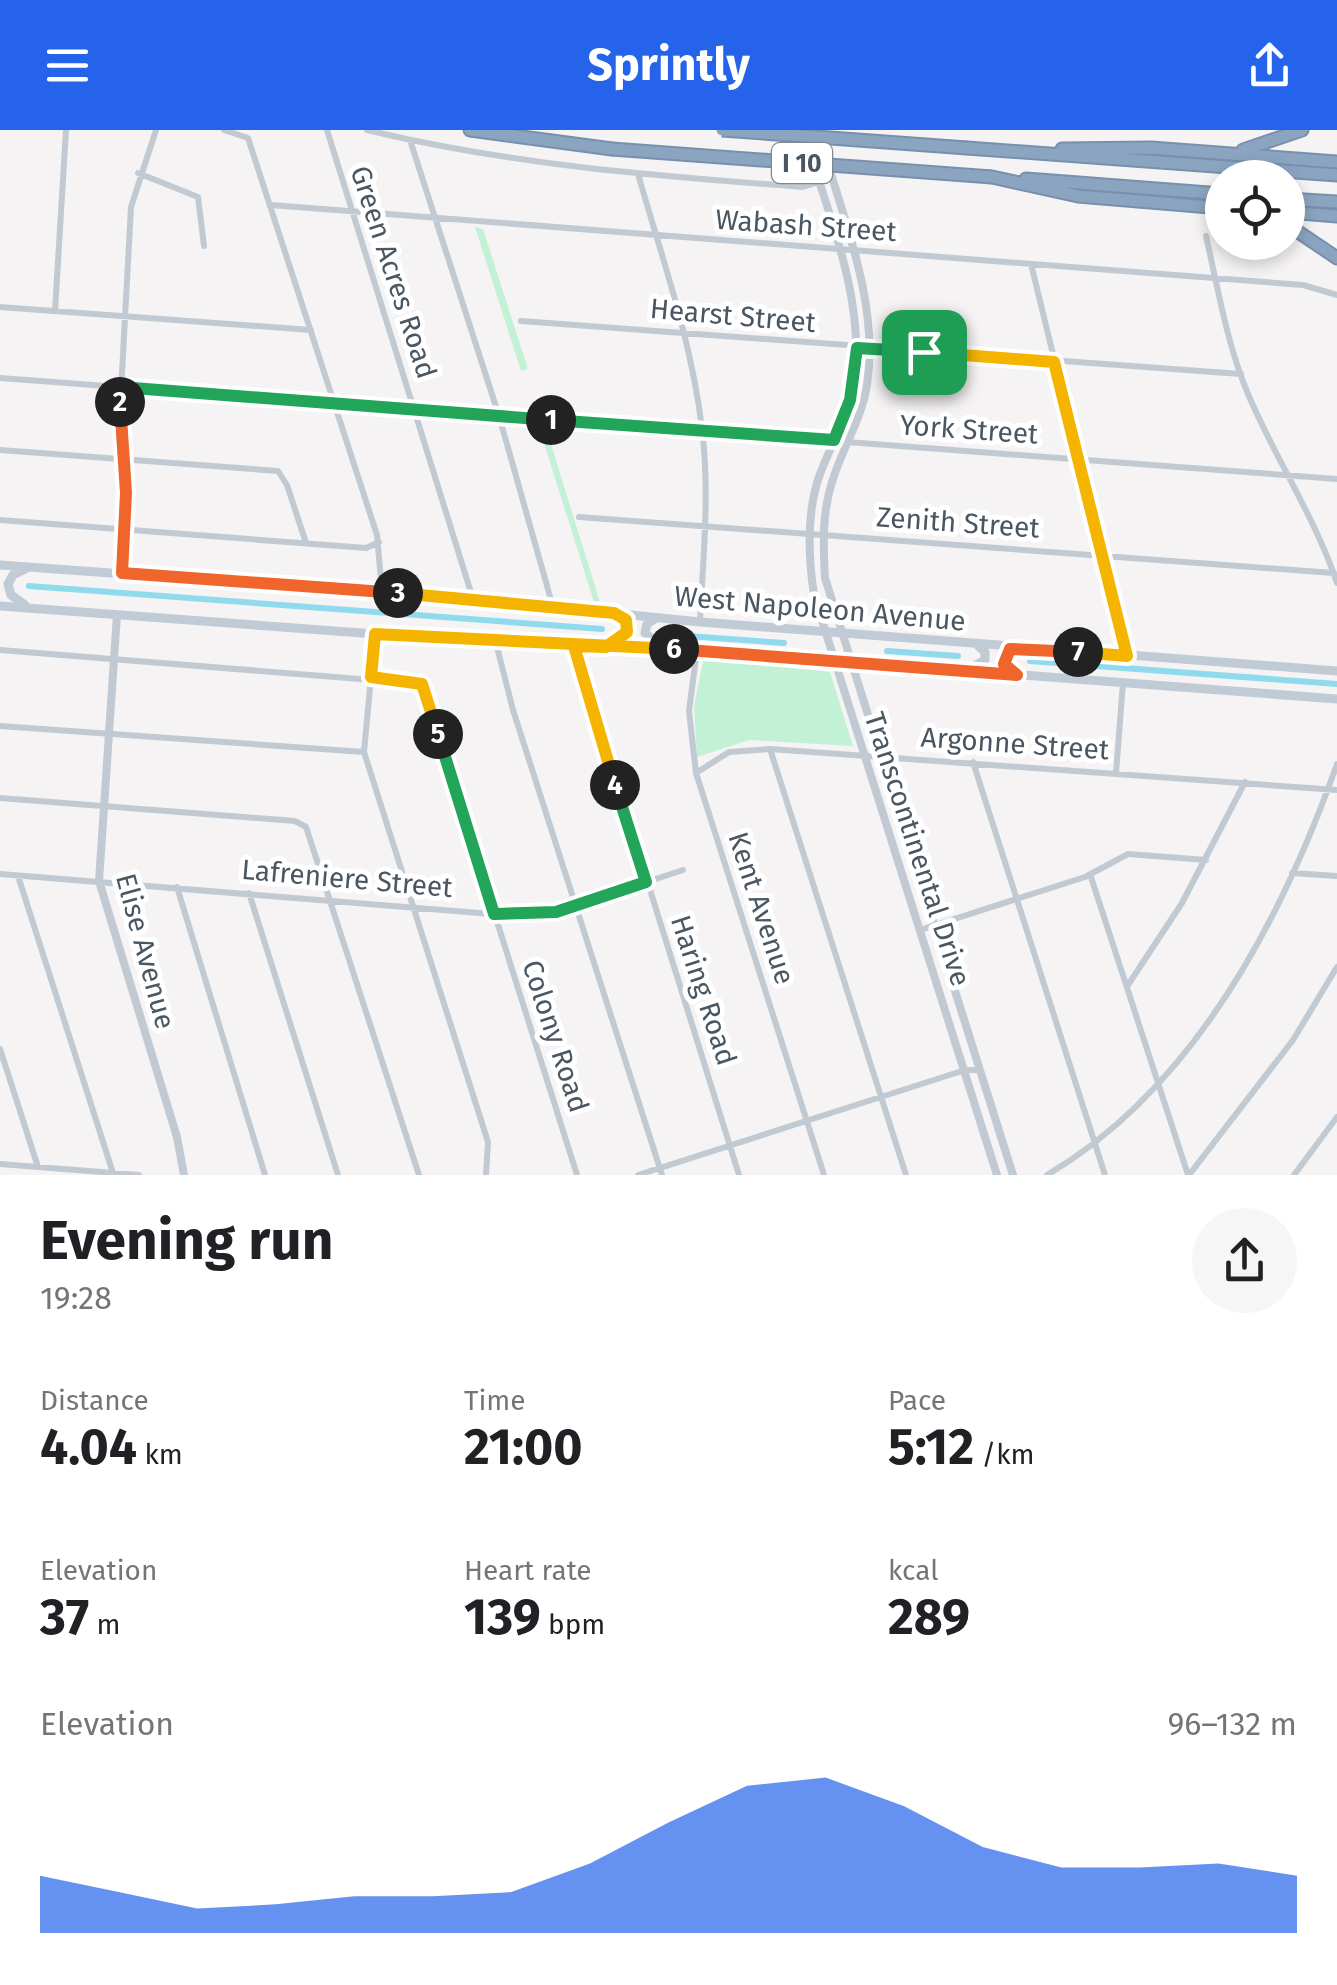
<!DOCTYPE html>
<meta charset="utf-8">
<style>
:root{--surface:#fff;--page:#f6f6f6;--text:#202124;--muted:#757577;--accent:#2563eb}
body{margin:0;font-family:"Fira Sans",sans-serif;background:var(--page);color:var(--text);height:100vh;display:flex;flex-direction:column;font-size:38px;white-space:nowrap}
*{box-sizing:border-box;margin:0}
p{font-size:32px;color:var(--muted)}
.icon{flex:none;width:55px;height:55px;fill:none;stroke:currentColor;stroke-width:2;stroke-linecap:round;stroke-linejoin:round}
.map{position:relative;height:1045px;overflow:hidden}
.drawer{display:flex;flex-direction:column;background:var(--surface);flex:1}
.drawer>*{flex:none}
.buttons{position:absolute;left:1205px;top:30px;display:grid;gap:20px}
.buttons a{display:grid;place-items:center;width:100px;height:100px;border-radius:50%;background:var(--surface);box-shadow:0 5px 15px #0003;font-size:50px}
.pin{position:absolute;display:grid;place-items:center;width:85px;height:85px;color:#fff;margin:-42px;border-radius:20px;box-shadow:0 5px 15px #0006}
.km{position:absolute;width:50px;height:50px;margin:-25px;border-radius:50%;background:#222;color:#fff;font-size:28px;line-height:50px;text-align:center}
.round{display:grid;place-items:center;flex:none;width:105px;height:105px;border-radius:52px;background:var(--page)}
.headline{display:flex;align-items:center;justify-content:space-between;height:170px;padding:0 40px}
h1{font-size:55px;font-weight:700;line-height:75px}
.stats{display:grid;grid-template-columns:repeat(3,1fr);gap:15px;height:170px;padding:10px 40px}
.stats div{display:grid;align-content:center}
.stats b{font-size:50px;font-weight:700}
.stats small{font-size:28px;font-weight:400}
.stats p{font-size:28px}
.chart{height:280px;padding:20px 40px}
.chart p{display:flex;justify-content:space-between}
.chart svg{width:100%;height:180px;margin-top:10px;fill:var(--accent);opacity:.7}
header{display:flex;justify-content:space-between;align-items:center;height:130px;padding:0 40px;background:var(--accent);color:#fff;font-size:45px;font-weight:700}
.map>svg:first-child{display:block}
.green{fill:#c3f1d5}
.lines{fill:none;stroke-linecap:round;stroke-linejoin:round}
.canal{stroke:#90daee;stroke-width:6}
.motorway-casing{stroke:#7690ad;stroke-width:15}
.minor{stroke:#c1cad2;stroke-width:6}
.tertiary{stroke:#c1cad2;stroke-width:8}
.secondary{stroke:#c1cbd6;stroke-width:9}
.motorway{stroke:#8ba5c1;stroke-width:11}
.motorway-bridge-casing{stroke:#7690ad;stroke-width:15;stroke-linecap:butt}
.motorway-bridge{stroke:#8ba5c1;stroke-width:11}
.split-1-casing{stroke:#fff;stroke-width:20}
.split-2-casing{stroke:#fff;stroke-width:20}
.split-3-casing{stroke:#fff;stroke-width:20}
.split-4-casing{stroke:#fff;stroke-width:20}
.split-5-casing{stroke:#fff;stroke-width:20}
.split-6-casing{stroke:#fff;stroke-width:20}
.split-7-casing{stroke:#fff;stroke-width:20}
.split-8-casing{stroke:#fff;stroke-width:20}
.split-1{stroke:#22a559;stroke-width:12}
.split-2{stroke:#22a559;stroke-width:12}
.split-3{stroke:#f0652b;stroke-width:12}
.split-4{stroke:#f5b400;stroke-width:12}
.split-5{stroke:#22a559;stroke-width:12}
.split-6{stroke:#f5b400;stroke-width:12}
.split-7{stroke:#f0652b;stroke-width:12}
.split-8{stroke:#f5b400;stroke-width:12}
.labels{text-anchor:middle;stroke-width:10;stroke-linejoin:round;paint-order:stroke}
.shield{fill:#fff;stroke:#808990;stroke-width:2.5}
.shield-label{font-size:25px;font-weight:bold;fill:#4a5661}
.street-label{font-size:28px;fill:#4a5661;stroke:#fff}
</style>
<header><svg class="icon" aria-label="menu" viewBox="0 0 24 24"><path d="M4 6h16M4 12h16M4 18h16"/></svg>Sprintly<svg class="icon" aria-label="share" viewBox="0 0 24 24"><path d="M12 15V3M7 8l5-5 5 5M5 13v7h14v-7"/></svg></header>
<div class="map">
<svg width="1337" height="1045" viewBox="0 0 1337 1045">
<rect width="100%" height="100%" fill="#f5f3f3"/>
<path class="green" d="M475 97 483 99 528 239 521 241Z
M538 294 545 295 600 472H594Z
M704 527 830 542 853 616 749 610 697 627 694 576Z"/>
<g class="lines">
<path class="canal" d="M29 456 602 499
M674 505 784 513
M887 521 958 526
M1030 531 1337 554"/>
<defs>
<path id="motorway" d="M470 0 612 19
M967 18 1337 45
M1062 19 1151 18 1337 32
M1243 20 1302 0
M992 47 1078 66 1222 78
M1026 49 1222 64
M1288 69 1337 72
M1288 82 1337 86
M1288 95 1337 128"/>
</defs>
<use href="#motorway" class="motorway-casing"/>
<path class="minor" d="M224 0 248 8 377 405 382 462
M327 0 473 469
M367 0C512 35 656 46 803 57L831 48
M410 10 499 286 553 477
M138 43 198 67 204 116
M638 44C662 128 692 212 702 299 710 363 703 428 700 492
M271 75 1303 155 1337 165
M1206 106C1218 159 1227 214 1248 264 1275 328 1315 387 1337 453
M1031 134 1126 524
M0 177 311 200
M55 181 66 0
M521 191 1241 244
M0 248 1337 349
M0 320 278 341 287 355 306 413
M579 387 1334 443
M0 390 366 418 379 412
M123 443 126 363 119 298 131 77 156 0
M375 504 364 622 488 1012 486 1045
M496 513 513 580 662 1045
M574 516 739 1045
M0 520 422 554 577 1045
M697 520 689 581 696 643 824 1045
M0 596 364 622
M770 619 906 1045
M973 632 1105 1045
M696 643 729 622 770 619 1337 660
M1116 643 1123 553
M0 668 295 691 306 697 419 1045
M1292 743 1337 746
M0 744 515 786 555 782 683 740
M1090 744 1188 1045
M18 746 113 1043
M177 757 265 1045
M249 763 338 1045
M920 800 1085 747 1128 724 1206 730
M1128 855 1182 773 1245 652
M0 919 38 1037
M0 1034 139 1045
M638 1045 965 940H979
M1047 1045C1193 959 1282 789 1337 634
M1189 1045 1293 910 1337 837
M1294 1045 1337 987"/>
<path class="tertiary" d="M803 0C826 80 866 167 854 251 850 284 831 314 820 344 806 382 808 425 814 465L997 1045
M818 0C840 82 880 169 867 255 862 288 843 317 833 349 822 381 823 414 825 448L1013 1045
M117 485 99 751 177 1007 184 1045"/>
<path class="secondary" d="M0 435 473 469 700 492 1337 541
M25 475 11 465 8 454 13 445 27 438
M0 476 496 513 697 520 1337 569
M656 488 647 494 645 503 661 517
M609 516 627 502 628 493 619 486
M969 539 985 530V522L976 514
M1015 544 1003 528 1016 518"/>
<use href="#motorway" class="motorway"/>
<defs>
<path id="motorway-bridge" d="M722 0 967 18
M612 19 992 47"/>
</defs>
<use href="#motorway-bridge" class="motorway-bridge-casing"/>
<use href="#motorway-bridge" class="motorway-bridge"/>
</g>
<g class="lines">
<defs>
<path id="split-1" d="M551 290 834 310 850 270 857 218 924 222"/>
<path id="split-2" d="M120 272V257L551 290"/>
<path id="split-3" d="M120 272 126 363 122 443 398 463"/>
<path id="split-4" d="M398 463 614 483 626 490 627 502 606 517 574 516 615 655"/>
<path id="split-5" d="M438 604 494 784 556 782 646 752 615 655"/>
<path id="split-6" d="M438 604 422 554 371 547 375 504 674 519"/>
<path id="split-7" d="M674 519 1017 545 1004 534 1010 519 1078 522"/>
<path id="split-8" d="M924 222 1054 232 1127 526 1078 522"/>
</defs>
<use href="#split-1" class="split-1-casing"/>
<use href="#split-2" class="split-2-casing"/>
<use href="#split-3" class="split-3-casing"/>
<use href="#split-4" class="split-4-casing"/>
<use href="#split-5" class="split-5-casing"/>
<use href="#split-6" class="split-6-casing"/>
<use href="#split-7" class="split-7-casing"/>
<use href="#split-8" class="split-8-casing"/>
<use href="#split-1" class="split-1"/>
<use href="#split-2" class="split-2"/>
<use href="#split-3" class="split-3"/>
<use href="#split-4" class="split-4"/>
<use href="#split-5" class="split-5"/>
<use href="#split-6" class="split-6"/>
<use href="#split-7" class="split-7"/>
<use href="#split-8" class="split-8"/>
</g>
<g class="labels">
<rect class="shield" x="772" y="13" width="60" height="40" rx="8"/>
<g class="shield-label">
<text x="802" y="42">I 10</text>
</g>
<g class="street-label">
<text transform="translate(806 95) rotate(4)" y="10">Wabash Street</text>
<text transform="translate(394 142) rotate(72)" y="10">Green Acres Road</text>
<text transform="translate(733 185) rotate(5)" y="10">Hearst Street</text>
<text transform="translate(969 299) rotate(4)" y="10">York Street</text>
<text transform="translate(958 392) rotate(4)" y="10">Zenith Street</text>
<text transform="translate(820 478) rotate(5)" y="10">West Napoleon Avenue</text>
<text transform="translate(1015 613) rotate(4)" y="10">Argonne Street</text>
<text transform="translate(918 719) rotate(72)" y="10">Transcontinental Drive</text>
<text transform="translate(347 748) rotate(5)" y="10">Lafreniere Street</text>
<text transform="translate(762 778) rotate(72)" y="10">Kent Avenue</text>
<text transform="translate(146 821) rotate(75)" y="10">Elise Avenue</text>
<text transform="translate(704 860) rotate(72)" y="10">Haring Road</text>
<text transform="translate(556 906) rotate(72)" y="10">Colony Road</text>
</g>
</g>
</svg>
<div class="buttons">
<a><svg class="icon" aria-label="locate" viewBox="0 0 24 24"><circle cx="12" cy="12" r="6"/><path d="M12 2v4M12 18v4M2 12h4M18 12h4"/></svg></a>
</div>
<div class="pin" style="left:924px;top:222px;background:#1e9e55"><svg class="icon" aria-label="arrive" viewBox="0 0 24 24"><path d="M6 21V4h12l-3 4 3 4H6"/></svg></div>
<b class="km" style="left:551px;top:290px">1</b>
<b class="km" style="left:120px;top:272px">2</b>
<b class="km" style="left:398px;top:463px">3</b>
<b class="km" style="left:615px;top:655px">4</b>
<b class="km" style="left:438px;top:604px">5</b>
<b class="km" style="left:674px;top:519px">6</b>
<b class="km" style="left:1078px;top:522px">7</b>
</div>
<section class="drawer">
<div class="headline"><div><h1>Evening run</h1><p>19:28</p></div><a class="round"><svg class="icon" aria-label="share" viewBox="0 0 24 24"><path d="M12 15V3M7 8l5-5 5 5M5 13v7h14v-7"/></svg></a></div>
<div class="stats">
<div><p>Distance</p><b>4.04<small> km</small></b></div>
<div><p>Time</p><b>21:00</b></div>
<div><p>Pace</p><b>5:12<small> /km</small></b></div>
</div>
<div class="stats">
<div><p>Elevation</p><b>37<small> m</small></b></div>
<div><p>Heart rate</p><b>139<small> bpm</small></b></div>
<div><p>kcal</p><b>289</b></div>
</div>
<div class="chart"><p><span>Elevation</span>96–132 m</p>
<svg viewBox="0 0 160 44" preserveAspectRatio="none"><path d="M0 44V30L10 34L20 38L30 37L40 35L50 35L60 34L70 27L80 17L90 8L100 6L110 13L120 23L130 28L140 28L150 27L160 30V44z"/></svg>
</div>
</section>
